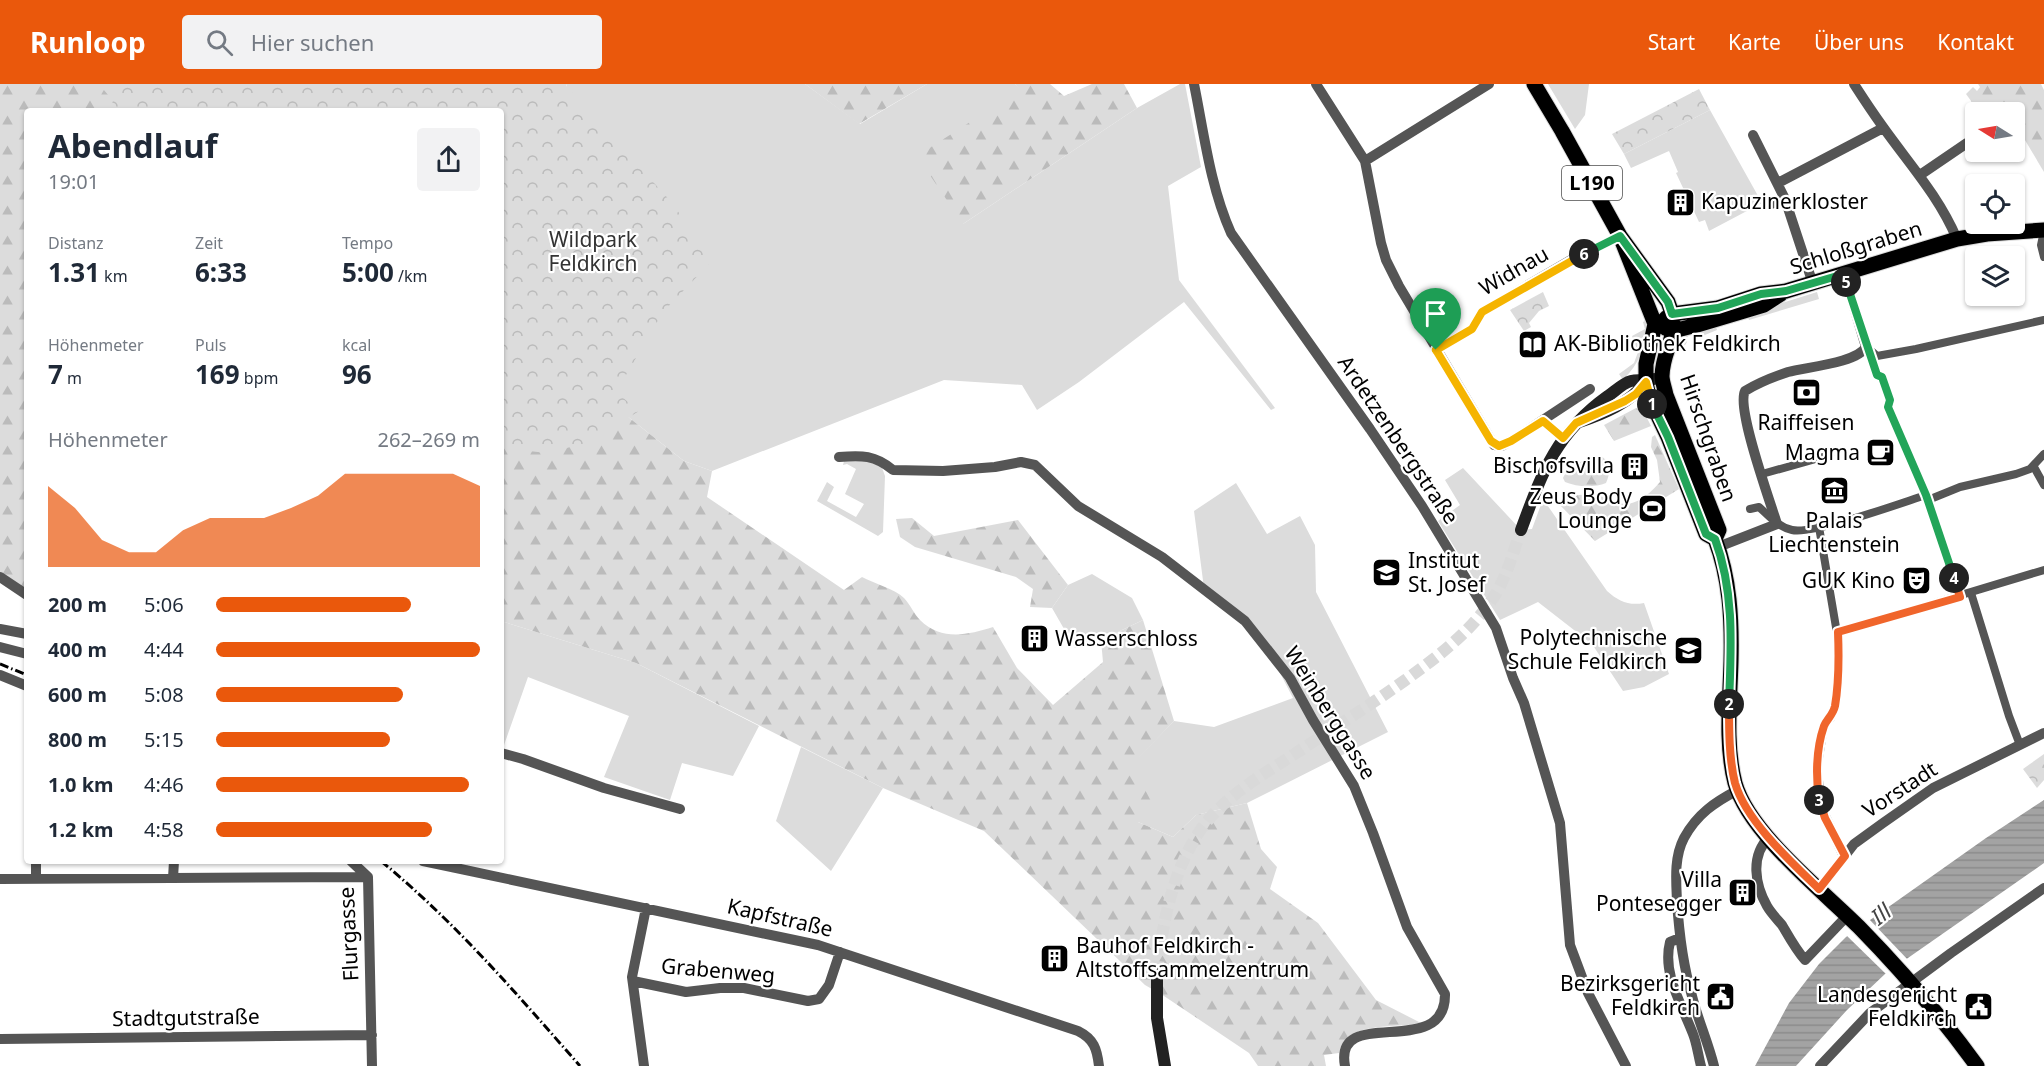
<!DOCTYPE html>
<html lang="de">
<meta charset="utf-8">
<style>
:root{--surface:#fff;--page:#f2f2f3;--text:#1f2937;--muted:#747a83;--accent:#ea580c}
body{margin:0;font-family:"Noto Sans",sans-serif;background:var(--page);color:var(--text);height:100vh;display:flex;flex-direction:column;font-size:22px;white-space:nowrap}
*{box-sizing:border-box;margin:0}
p{font-size:20px;color:var(--muted)}
.icon{flex:none;width:33px;height:33px;fill:none;stroke:currentColor;stroke-width:2;stroke-linecap:round;stroke-linejoin:round}
.map{position:relative;flex:1;overflow:hidden}
.sheet{position:absolute;left:24px;top:24px;width:480px;height:756px;display:flex;flex-direction:column;background:var(--surface);border-radius:6px;box-shadow:0 2px 4px #0004}
.sheet>*{flex:none}
.needle{width:39px;rotate:281deg}
.buttons{position:absolute;left:1965px;top:18px;display:grid;gap:12px}
.buttons a{display:grid;place-items:center;width:60px;height:60px;border-radius:6px;background:var(--surface);box-shadow:0 2px 4px #0004;font-size:30px}
.pin{position:absolute;display:grid;place-items:center;width:51px;height:51px;color:#fff;margin:-62px -26px;border-radius:50% 50% 50% 0;rotate:-45deg;box-shadow:0 0 6px #0007}
.pin .icon{rotate:45deg}
.km{position:absolute;width:30px;height:30px;margin:-15px;border-radius:50%;background:#222;color:#fff;font-size:16px;line-height:30px;text-align:center}
.round{display:grid;place-items:center;flex:none;width:63px;height:63px;border-radius:6px;background:var(--page)}
.summary{display:flex;align-items:center;justify-content:space-between;height:102px;padding:0 24px}
h1{font-size:33px;font-weight:700;line-height:45px}
.metrics{display:grid;grid-template-columns:repeat(3,1fr);gap:9px;height:102px;padding:6px 24px}
.metrics div{display:grid;align-content:center}
.metrics b{font-size:26px;font-weight:700}
.metrics small{font-size:16px;font-weight:400}
.metrics p{font-size:16px}
.chart{height:168px;padding:12px 24px}
.chart p{display:flex;justify-content:space-between}
.chart svg{width:100%;height:108px;margin-top:6px;fill:var(--accent);opacity:.7}
ul{padding:0 24px;list-style:none;font-size:20px}
li{display:grid;grid-template-columns:96px 72px 1fr;align-items:center;height:45px}
li i{height:15px;border-radius:8px;background:var(--accent)}
header{display:flex;align-items:center;gap:36px;box-sizing:border-box;height:84px;padding:0 30px;background:var(--accent);color:#fff}
header strong{font-size:28px}
nav{display:flex;gap:33px;margin-inline-start:auto;font-size:21px}
.search{width:420px;height:54px;background:var(--page);display:flex;align-items:center;gap:15px;box-sizing:border-box;padding:0 21px;border-radius:6px;color:var(--muted);font-size:22px}
.map>svg:first-child{display:block}
.green{fill:#dcdcdc}
.forest{fill:url(#forest-firs)}
.park{fill:url(#park-crowns)}
.water{fill:url(#water-rules)}
.pier{fill:#fff}
.lines{fill:none;stroke-linecap:round;stroke-linejoin:round}
.secondary-tunnel{stroke:#d9d9d9;stroke-width:12;stroke-dasharray:12 6;stroke-linecap:butt}
.primary-casing{stroke:#dbdbdb;stroke-width:17}
.pedestrian{stroke:#555;stroke-width:8}
.minor{stroke:#555;stroke-width:10}
.secondary{stroke:#222;stroke-width:12}
.primary{stroke:#000;stroke-width:15}
.rail{stroke:#000;stroke-width:3;stroke-dasharray:9 3 1.5 3;stroke-linecap:butt}
.split-1-casing{stroke:#fff;stroke-width:12}
.split-2-casing{stroke:#fff;stroke-width:12}
.split-3-casing{stroke:#fff;stroke-width:12}
.split-4-casing{stroke:#fff;stroke-width:12}
.split-5-casing{stroke:#fff;stroke-width:12}
.split-6-casing{stroke:#fff;stroke-width:12}
.split-7-casing{stroke:#fff;stroke-width:12}
.split-1{stroke:#f5b400;stroke-width:8}
.split-2{stroke:#22a559;stroke-width:8}
.split-3{stroke:#f0652b;stroke-width:8}
.split-4{stroke:#f0652b;stroke-width:8}
.split-5{stroke:#22a559;stroke-width:8}
.split-6{stroke:#22a559;stroke-width:8}
.split-7{stroke:#f5b400;stroke-width:8}
.labels{text-anchor:middle;stroke-width:4.5;stroke-linejoin:round;paint-order:stroke}
.shield{fill:#fff;stroke:#4c4c4c;stroke-width:1.5}
.shield-label{font-size:20px;font-weight:bold;fill:#000}
.poi-label{font-size:21px;fill:#000;stroke:#fff;text-anchor:end}
.park-label{font-size:21px;fill:#333;stroke:#fff}
.street-label{font-size:21px;fill:#000;stroke:#fff}
.water-label{font-size:22px;font-style:italic;fill:#444;stroke:#fff}
</style>
<header>
<strong>Runloop</strong>
<div class="search"><svg class="icon" aria-label="search" viewBox="0 0 24 24"><circle cx="10" cy="10" r="6"/><path d="M15 15l6 6"/></svg>Hier suchen</div>
<nav><a>Start</a><a>Karte</a><a>Über uns</a><a>Kontakt</a></nav>
</header>
<div class="map">
<svg width="2044" height="982" viewBox="0 0 2044 982">
<defs>
<pattern id="forest-firs" width="22" height="20" patternUnits="userSpaceOnUse" patternTransform="scale(1.5)"><rect width="22" height="20" fill="#dcdcdc"/><path d="M5 1l3.5 6h-7zM16 11l3.5 6h-7z" fill="#bbb"/></pattern>
<pattern id="park-crowns" width="20" height="18" patternUnits="userSpaceOnUse" patternTransform="scale(1.5)"><rect width="20" height="18" fill="#dcdcdc"/><path d="M2 6a3 3 0 1 1 6 0M12 15a3 3 0 1 1 6 0" fill="none" stroke="#bbb"/></pattern>
<pattern id="water-rules" width="6" height="5" patternUnits="userSpaceOnUse" patternTransform="scale(1.5)"><rect width="6" height="5" fill="#a3a3a3"/><path d="M0 2.5h6" fill="none" stroke="#8b8b8b"/></pattern>
</defs>
<rect width="100%" height="100%" fill="#fff"/>
<path class="green" d="M567 0H805L860 40 927 0H1015L1021 6 963 140 1137 24 1180 0H1185L1201 83 1168 102 1179 196 1275 324 1271 326 1184 218 1079 298 1037 326 1022 301 944 296 712 387 684 377 627 332 501 205Z
M1548 0H1589L1585 31 1575 45Z
M1710 26 1762 119 1709 147 1705 136 1699 138 1676 89 1678 88 1669 67 1631 84 1624 70Z
M1817 208 1819 215 1749 236 1747 230Z
M1647 236C1648 259 1640 279 1623 296L1619 290 1634 279 1638 268 1632 252 1645 245 1643 238Z
M1715 240 1717 246 1695 255 1691 250 1685 255 1687 258 1682 266 1677 263 1690 248Z
M866 376 881 381 885 392 883 448 878 452 817 417 827 398 834 403 827 417 856 433 864 420 845 410 856 385 847 380 843 381 844 377Z
M1463 384 1521 446 1532 445 1543 415 1607 507C1618 517 1629 522 1644 519L1669 590 1644 603 1623 607 1592 560 1538 518 1500 536 1438 437 1460 421 1445 396Z
M1236 399 1267 450 1300 432 1315 461 1316 508 1388 648 1247 719 1196 731 1173 753 1138 738 1131 681 1174 637 1214 643 1293 614 1279 587 1242 540 1205 512 1194 427Z
M1092 490 1132 514 1143 536 1101 556 1075 564 1052 524 1068 501Z
M501 537 636 579 759 642 733 692 682 679 670 716 604 693 629 632 528 593 503 664 501 663Z
M801 663 883 704 831 787 776 737Z"/>
<path class="forest" d="M0 0H567L501 27H27V509L0 496Z
M805 0H927L859 40Z
M1015 0H1050L1064 12 1092 0H1124L1137 24 963 140 917 72 1020 6Z
M1978 0H2041L2044 6V88L2019 46 2015 43 2014 28H1979L1966 10 1973 3 1977 7 1980 3Z
M1636 324 1644 328 1651 342 1614 357 1604 341Z
M627 332 684 377 712 387 707 413 844 506 862 493C873 499 895 505 904 514 910 520 914 530 920 536 941 557 968 551 993 543L1017 584 1053 621 1103 578 1101 556 1143 536 1174 637 1132 681 1153 721 1138 738 1173 753 1196 731 1247 719 1261 765 1277 783 1270 805 1318 839 1376 916 1421 939C1394 945 1347 936 1339 969L1324 971 1326 982H1258L1249 969 1164 912 1145 901 984 747 883 704 636 579 501 537V353Z
M1655 351 1679 405 1595 457 1559 420C1569 410 1586 409 1600 412 1609 414 1619 421 1628 420 1641 418 1652 407 1660 398L1657 376 1651 363 1652 353Z
M1599 371C1611 377 1611 388 1606 399 1594 404 1577 403 1565 398L1563 394C1569 381 1586 375 1599 371Z
M912 434 934 452 1018 436 1068 501 1052 524 1030 523 1033 505 1016 493 915 463 900 453 896 435Z"/>
<path class="park" d="M99 0H567L566 2 674 121 710 179 663 228 616 308 639 327 590 358 547 369 501 364V27H109L113 17Z
M1699 5 1710 26 1624 70 1612 50Z
M1543 208 1549 222 1539 227 1529 239 1531 243 1524 247 1510 226Z
M2044 670V696L2037 704 2023 685Z"/>
<path class="water" d="M2044 716V779L1885 890 1847 926 1796 982H1755L1789 919 1819 880 1846 853 1986 754Z"/>
<path class="pier" d="M1868 834 1910 878 1888 892 1845 850Z"/>
<g class="lines">
<path class="secondary-tunnel" d="M1157 889C1162 844 1170 798 1193 758 1213 721 1252 697 1287 675 1326 649 1366 624 1404 597 1440 571 1475 545 1498 506 1508 488 1514 466 1521 446"/>
<defs>
<path id="primary" d="M1534 0 1562 47 1620 152 1668 218C1682 253 1663 261 1662 292 1662 298 1665 305 1666 311L1719 446 1715 455
M1620 152 1655 240 1646 280V298L1649 313 1668 353 1706 450 1715 455C1730 494 1732 536 1731 577 1730 617 1725 660 1735 699 1749 749 1823 807 1859 843 1902 887 1941 932 1977 982
M1666 234 1672 230 1718 224 1761 210 1786 207 1957 155 1987 150 2044 146
M1665 244 1673 247 1697 241 1764 221 1781 210"/>
</defs>
<use href="#primary" class="primary-casing"/>
<path class="pedestrian" d="M2044 147 2041 161 2044 173
M1866 263 1877 291 1882 293 1890 316 1888 323 1926 411 1960 513
M1867 263 1877 272 1916 265 2044 236
M2034 383 2044 401
M1762 390 1830 371
M1928 416 1960 403 2016 390 2030 385 2044 370
M1750 425 1759 423C1769 432 1778 443 1792 446 1813 451 1901 419 1926 411
M1971 509 2009 632 2020 661
M1838 548 2044 486
M1817 687 1824 642 1831 634 1835 624 1839 561 1819 443"/>
<path class="minor" d="M1194 0C1204 49 1210 102 1231 149L1370 345 1422 422 1496 544 1513 594 1524 619 1560 739 1570 861 1588 909 1626 982
M1316 0 1365 77 1381 159 1386 176 1399 202 1494 361 1502 362 1511 357 1590 305
M1854 0C1863 14 1873 29 1883 43 1910 81 1938 111 1957 155
M1753 51 1785 115 1813 200
M1365 77 1489 0
M1920 91 1967 59
M1778 99 1883 44
M1771 120 1785 115
M1436 266 1472 245 1482 228 1569 177 1620 152
M1543 337 1563 354
M839 373C862 371 875 371 893 386L943 387 995 383 1021 378 1035 381 1078 422 1162 473 1245 537 1290 594 1313 636 1354 702 1373 749 1407 843 1445 910C1446 978 1333 919 1345 982
M1718 463 1777 440C1770 417 1736 324 1745 307 1758 299 1773 293 1788 288 1806 283 1857 279 1866 263L1844 190
M0 493 27 511
M0 545 27 550
M0 563 27 570
M0 591 27 602
M501 669 523 675 604 704 680 725
M1817 687 1821 724 1844 772
M1769 753C1750 772 1755 801 1767 822 1771 829 1777 835 1782 841 1789 853 1796 866 1805 876L1847 832
M351 777 368 793
M423 777 818 861 1078 947C1094 955 1097 965 1099 982
M173 794 174 777
M0 795 368 793 372 982
M36 795V777
M1819 805 1854 760 1883 739 1933 704 2044 649
M1680 854 1670 858C1662 890 1682 921 1693 950 1697 960 1698 971 1701 982
M633 897 686 908 720 904H744L808 917 819 915 829 901 840 868
M0 955 372 951
M644 982 632 893 646 824
M1714 982C1708 958 1698 936 1692 912 1683 881 1679 849 1677 817 1676 796 1674 773 1684 754 1697 730 1715 718 1738 706
M1820 982 1870 929 1951 869 2044 804"/>
<path class="secondary" d="M1579 338C1603 330 1630 319 1646 298
M1521 446C1542 389 1555 350 1608 312 1614 308 1623 299 1631 297 1639 295 1646 298 1654 295
M1157 889V934L1165 982"/>
<use href="#primary" class="primary"/>
<path class="rail" d="M0 580 27 591
M381 777C456 839 516 909 580 982"/>
</g>
<g class="lines">
<defs>
<path id="split-1" d="M1436 266 1491 357 1499 362 1511 357 1543 337 1563 354 1576 339 1625 317 1636 310 1646 298 1652 320"/>
<path id="split-2" d="M1652 320 1668 353 1706 450 1715 455C1735 509 1731 565 1729 620"/>
<path id="split-3" d="M1729 620C1729 646 1729 675 1735 699 1746 737 1791 778 1819 805L1845 772 1825 734 1819 716"/>
<path id="split-4" d="M1819 716C1816 693 1816 665 1824 642 1827 635 1833 631 1835 622 1839 598 1839 572 1838 548L1960 513 1954 494"/>
<path id="split-5" d="M1846 198 1877 291 1882 293 1890 316 1888 323 1926 411 1954 494"/>
<path id="split-6" d="M1584 170 1620 152 1668 218 1672 230 1718 224 1761 210 1786 207 1844 190 1846 198"/>
<path id="split-7" d="M1436 266 1472 245 1482 228 1584 170"/>
</defs>
<use href="#split-1" class="split-1-casing"/>
<use href="#split-2" class="split-2-casing"/>
<use href="#split-3" class="split-3-casing"/>
<use href="#split-4" class="split-4-casing"/>
<use href="#split-5" class="split-5-casing"/>
<use href="#split-6" class="split-6-casing"/>
<use href="#split-7" class="split-7-casing"/>
<use href="#split-1" class="split-1"/>
<use href="#split-2" class="split-2"/>
<use href="#split-3" class="split-3"/>
<use href="#split-4" class="split-4"/>
<use href="#split-5" class="split-5"/>
<use href="#split-6" class="split-6"/>
<use href="#split-7" class="split-7"/>
</g>
<defs>
<symbol id="building-square" viewBox="-11 -11 22 22"><rect x="-9" y="-9" width="18" height="18" rx="4" fill="#000" stroke="#fff"/><path d="M-4-6H4V6H1V3H-1V6H-4ZM-2.5-4.3h1.7v1.8h-1.7ZM.8-4.3h1.7v1.8H.8ZM-2.5-1h1.7V.8h-1.7ZM.8-1h1.7V.8H.8Z" fill="#fff"/></symbol>
<symbol id="library-square" viewBox="-11 -11 22 22"><rect x="-9" y="-9" width="18" height="18" rx="4" fill="#000" stroke="#fff"/><path d="M-6-4Q-3-5.5-.7-3.5V5Q-3 3-6 4ZM6-4Q3-5.5 .7-3.5V5Q3 3 6 4Z" fill="#fff"/></symbol>
<symbol id="bank-square" viewBox="-11 -11 22 22"><rect x="-9" y="-9" width="18" height="18" rx="4" fill="#000" stroke="#fff"/><path d="M-6-4H6V4H-6ZM0-2.3a2.3 2.3 0 1 0 0 4.6a2.3 2.3 0 1 0 0-4.6Z" fill="#fff"/></symbol>
<symbol id="cafe-square" viewBox="-11 -11 22 22"><rect x="-9" y="-9" width="18" height="18" rx="4" fill="#000" stroke="#fff"/><path d="M-5.5-4.5H6V0H3Q3 3.5 0 3.5H-2.5Q-5.5 3.5-5.5 0ZM3-3.2v2h1.7v-2ZM-6 4.5H4V6H-6Z" fill="#fff"/></symbol>
<symbol id="museum-square" viewBox="-11 -11 22 22"><rect x="-9" y="-9" width="18" height="18" rx="4" fill="#000" stroke="#fff"/><path d="M0-6L6-3V-2H-6V-3ZM-5-1h2V3h-2ZM-1-1h2V3h-2ZM3-1h2V3H3ZM-6 4H6V6H-6Z" fill="#fff"/></symbol>
<symbol id="stadium-square" viewBox="-11 -11 22 22"><rect x="-9" y="-9" width="18" height="18" rx="4" fill="#000" stroke="#fff"/><path d="M0-5a6.5 5 0 1 0 0 10a6.5 5 0 1 0 0-10ZM-3.5-1.8h7v3.6h-7Z" fill="#fff"/></symbol>
<symbol id="school-square" viewBox="-11 -11 22 22"><rect x="-9" y="-9" width="18" height="18" rx="4" fill="#000" stroke="#fff"/><path d="M0-5L7-2L0 1L-7-2ZM-4 1L0 2.5L4 1V4Q0 6-4 4Z" fill="#fff"/></symbol>
<symbol id="theatre-square" viewBox="-11 -11 22 22"><rect x="-9" y="-9" width="18" height="18" rx="4" fill="#000" stroke="#fff"/><path d="M-5-5.5Q0-4 5-5.5V0Q5 5 0 6Q-5 5-5 0ZM-3.3-2.5H-1v1.5H-3.3ZM1-2.5H3.3v1.5H1ZM-2.8 1Q0 5.5 2.8 1Z" fill="#fff"/></symbol>
<symbol id="civic-square" viewBox="-11 -11 22 22"><rect x="-9" y="-9" width="18" height="18" rx="4" fill="#000" stroke="#fff"/><path d="M-.6-6.5H3V-4.5H.6V-3L4-1V1h2V6H-6V1h2V-1L-.6-3ZM-1.2 2.5V6h2.4V2.5Z" fill="#fff"/></symbol>
</defs>
<g fill-rule="evenodd">
<use href="#building-square" x="1664" y="102" width="33" height="33"/>
<use href="#library-square" x="1516" y="244" width="33" height="33"/>
<use href="#bank-square" x="1790" y="292" width="33" height="33"/>
<use href="#cafe-square" x="1864" y="352" width="33" height="33"/>
<use href="#building-square" x="1618" y="366" width="33" height="33"/>
<use href="#museum-square" x="1818" y="390" width="33" height="33"/>
<use href="#stadium-square" x="1636" y="408" width="33" height="33"/>
<use href="#school-square" x="1370" y="472" width="33" height="33"/>
<use href="#theatre-square" x="1900" y="480" width="33" height="33"/>
<use href="#building-square" x="1018" y="538" width="33" height="33"/>
<use href="#school-square" x="1672" y="550" width="33" height="33"/>
<use href="#building-square" x="1726" y="792" width="33" height="33"/>
<use href="#building-square" x="1038" y="858" width="33" height="33"/>
<use href="#civic-square" x="1704" y="896" width="33" height="33"/>
<use href="#civic-square" x="1962" y="906" width="33" height="33"/>
</g>
<g class="labels">
<rect class="shield" x="1562" y="82" width="60" height="34" rx="4.5"/>
<g class="shield-label">
<text x="1592" y="106">L190</text>
</g>
<g class="poi-label">
<text x="1701" y="125" text-anchor="start">Kapuzinerkloster</text>
<text x="1554" y="267" text-anchor="start">AK-Bibliothek Feldkirch</text>
<text x="1806" y="346" text-anchor="middle">Raiffeisen</text>
<text x="1860" y="376">Magma</text>
<text x="1614" y="389">Bischofsvilla</text>
<text x="1632" y="420">Zeus Body<tspan x="1632" dy="24">Lounge</tspan></text>
<text x="1834" y="444" text-anchor="middle">Palais<tspan x="1834" dy="24">Liechtenstein</tspan></text>
<text x="1408" y="484" text-anchor="start">Institut<tspan x="1408" dy="24">St. Josef</tspan></text>
<text x="1895" y="504">GUK Kino</text>
<text x="1667" y="561">Polytechnische<tspan x="1667" dy="24">Schule Feldkirch</tspan></text>
<text x="1055" y="562" text-anchor="start">Wasserschloss</text>
<text x="1722" y="803">Villa<tspan x="1722" dy="24">Pontesegger</tspan></text>
<text x="1076" y="869" text-anchor="start">Bauhof Feldkirch -<tspan x="1076" dy="24">Altstoffsammelzentrum</tspan></text>
<text x="1700" y="907">Bezirksgericht<tspan x="1700" dy="24">Feldkirch</tspan></text>
<text x="1957" y="918">Landesgericht<tspan x="1957" dy="24">Feldkirch</tspan></text>
</g>
<g class="park-label">
<text x="593" y="163">Wildpark<tspan x="593" dy="24">Feldkirch</tspan></text>
</g>
<g class="street-label">
<text transform="translate(1856 164) rotate(-17)" y="7">Schloßgraben</text>
<text transform="translate(1514 187) rotate(-30)" y="7">Widnau</text>
<text transform="translate(1708 354) rotate(71)" y="7">Hirschgraben</text>
<text transform="translate(1398 356) rotate(56)" y="7">Ardetzenbergstraße</text>
<text transform="translate(1330 629) rotate(58)" y="7">Weinberggasse</text>
<text transform="translate(1900 706) rotate(-33)" y="7">Vorstadt</text>
<text transform="translate(780 834) rotate(13)" y="7">Kapfstraße</text>
<text transform="translate(349 850) rotate(-93)" y="7">Flurgasse</text>
<text transform="translate(718 887) rotate(5)" y="7">Grabenweg</text>
<text transform="translate(186 934) rotate(-1)" y="7">Stadtgutstraße</text>
</g>
<g class="water-label">
<text transform="translate(1881 830) rotate(-38)" y="8">Ill</text>
</g>
</g>
</svg>
<div class="buttons">
<a><svg class="needle" viewBox="-14 -14 28 28"><path d="M0-13l5 13h-10z" fill="#e53935"/><path d="M0 13l5-13h-10z" fill="#747a83"/></svg></a>
<a><svg class="icon" aria-label="locate" viewBox="0 0 24 24"><circle cx="12" cy="12" r="6"/><path d="M12 2v4M12 18v4M2 12h4M18 12h4"/></svg></a>
<a><svg class="icon" aria-label="layers" viewBox="0 0 24 24"><path d="M12 4l9 5-9 5-9-5zM3 14l9 5 9-5"/></svg></a>
</div>
<div class="pin" style="left:1436px;top:266px;background:#1e9e55"><svg class="icon" aria-label="arrive" viewBox="0 0 24 24"><path d="M6 21V4h12l-3 4 3 4H6"/></svg></div>
<b class="km" style="left:1652px;top:320px">1</b>
<b class="km" style="left:1729px;top:620px">2</b>
<b class="km" style="left:1819px;top:716px">3</b>
<b class="km" style="left:1954px;top:494px">4</b>
<b class="km" style="left:1846px;top:198px">5</b>
<b class="km" style="left:1584px;top:170px">6</b>
<section class="sheet">
<div class="summary"><div><h1>Abendlauf</h1><p>19:01</p></div><a class="round"><svg class="icon" aria-label="share" viewBox="0 0 24 24"><path d="M12 15V3M7 8l5-5 5 5M5 13v7h14v-7"/></svg></a></div>
<div class="metrics">
<div><p>Distanz</p><b>1.31<small> km</small></b></div>
<div><p>Zeit</p><b>6:33</b></div>
<div><p>Tempo</p><b>5:00<small> /km</small></b></div>
</div>
<div class="metrics">
<div><p>Höhenmeter</p><b>7<small> m</small></b></div>
<div><p>Puls</p><b>169<small> bpm</small></b></div>
<div><p>kcal</p><b>96</b></div>
</div>
<div class="chart"><p><span>Höhenmeter</span>262–269 m</p>
<svg viewBox="0 0 160 44" preserveAspectRatio="none"><path d="M0 44V11L10 20L20 33L30 38L40 38L50 29L60 24L70 24L80 24L90 20L100 15L110 6L120 6L130 6L140 6L150 6L160 11V44z"/></svg>
</div>
<ul>
<li><b>200 m</b>5:06<i style="width:74%"></i></li>
<li><b>400 m</b>4:44<i style="width:100%"></i></li>
<li><b>600 m</b>5:08<i style="width:71%"></i></li>
<li><b>800 m</b>5:15<i style="width:66%"></i></li>
<li><b>1.0 km</b>4:46<i style="width:96%"></i></li>
<li><b>1.2 km</b>4:58<i style="width:82%"></i></li>
</ul>
</section>
</div>
